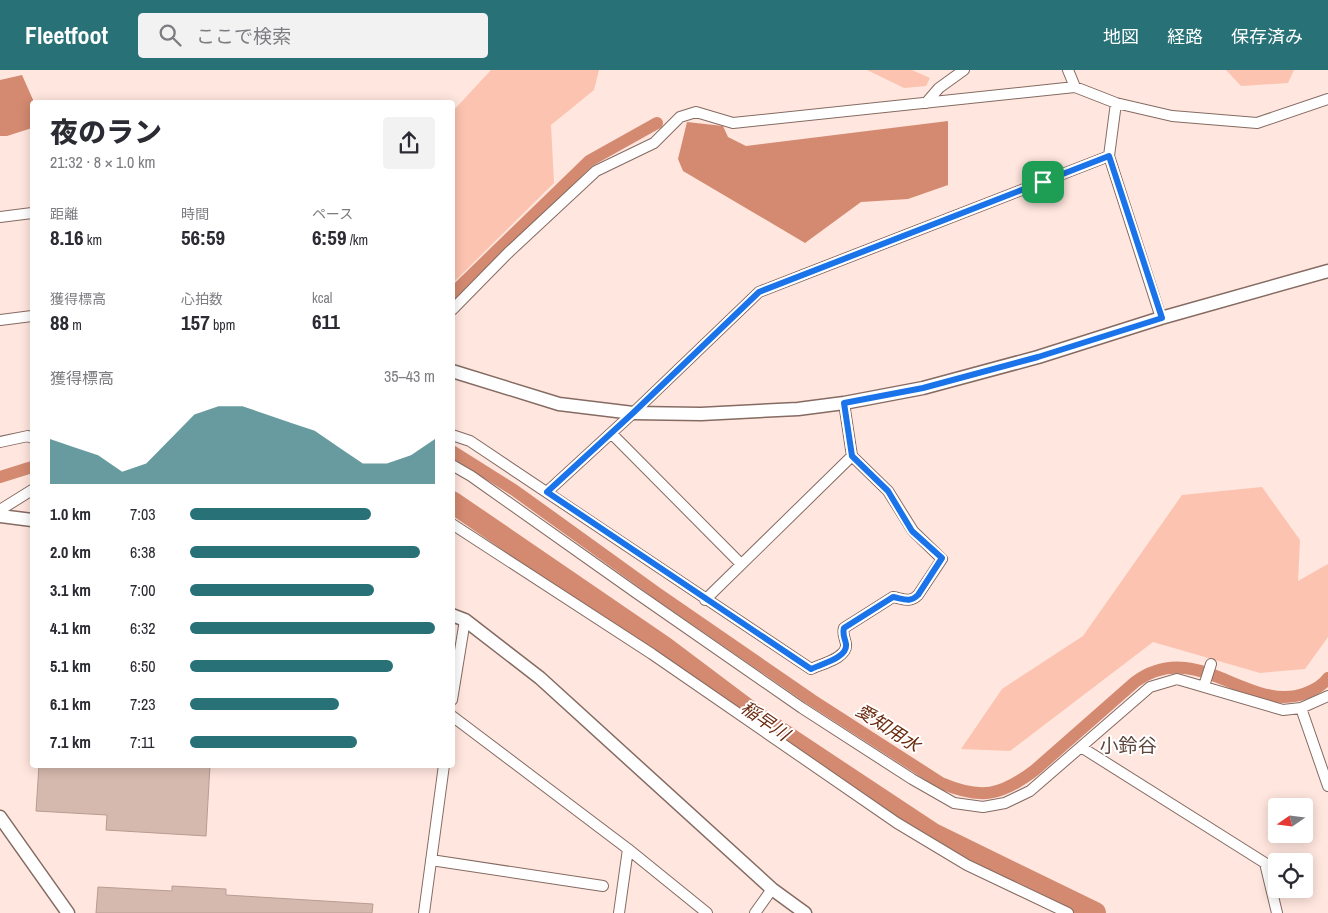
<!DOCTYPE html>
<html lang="ja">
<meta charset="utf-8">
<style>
:root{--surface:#fff;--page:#f2f2f3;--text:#2b2b33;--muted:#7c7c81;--accent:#287277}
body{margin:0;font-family:"Archivo Narrow","Noto Sans JP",sans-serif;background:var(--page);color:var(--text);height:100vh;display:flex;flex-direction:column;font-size:19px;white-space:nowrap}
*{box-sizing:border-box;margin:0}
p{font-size:16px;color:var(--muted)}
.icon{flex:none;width:28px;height:28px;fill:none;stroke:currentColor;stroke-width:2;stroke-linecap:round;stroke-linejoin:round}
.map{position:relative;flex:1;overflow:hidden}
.panel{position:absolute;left:30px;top:30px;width:425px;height:668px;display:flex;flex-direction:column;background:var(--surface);border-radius:5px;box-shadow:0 2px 12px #0003}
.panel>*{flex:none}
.needle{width:32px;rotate:256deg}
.buttons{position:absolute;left:1268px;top:728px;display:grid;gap:10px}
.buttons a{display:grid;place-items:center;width:45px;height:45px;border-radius:5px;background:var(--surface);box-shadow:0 2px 12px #0003;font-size:25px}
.pin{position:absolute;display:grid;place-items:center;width:42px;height:42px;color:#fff;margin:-21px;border-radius:10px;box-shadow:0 2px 8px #0006}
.round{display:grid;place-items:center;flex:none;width:52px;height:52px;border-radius:5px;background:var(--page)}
.overview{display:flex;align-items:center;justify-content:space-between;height:85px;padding:0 20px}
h1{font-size:28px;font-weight:800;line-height:38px}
.figures{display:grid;grid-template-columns:repeat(3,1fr);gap:8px;height:85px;padding:5px 20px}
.figures div{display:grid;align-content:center}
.figures b{font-size:21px;font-weight:800}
.figures small{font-size:14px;font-weight:400}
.figures p{font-size:14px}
.chart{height:140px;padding:10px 20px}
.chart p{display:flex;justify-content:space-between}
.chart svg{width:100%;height:90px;margin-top:5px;fill:var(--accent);opacity:.7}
ul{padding:0 20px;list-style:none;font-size:16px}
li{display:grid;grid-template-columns:80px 60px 1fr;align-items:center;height:38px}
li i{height:12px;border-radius:6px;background:var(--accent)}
header{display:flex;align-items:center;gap:30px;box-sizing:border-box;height:70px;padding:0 25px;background:var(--accent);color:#fff}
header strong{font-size:24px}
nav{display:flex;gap:28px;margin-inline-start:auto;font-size:18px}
.search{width:350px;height:45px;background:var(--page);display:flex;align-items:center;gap:12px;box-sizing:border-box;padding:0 18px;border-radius:5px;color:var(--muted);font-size:19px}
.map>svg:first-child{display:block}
.green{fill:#fcc4b0}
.water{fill:#d38a70}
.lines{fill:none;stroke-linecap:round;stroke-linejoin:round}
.canal{stroke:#d38a70;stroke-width:12}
.river{stroke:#d38a70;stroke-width:22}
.building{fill:#d6b9ae;stroke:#b89c92}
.minor-casing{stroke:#856b62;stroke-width:12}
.tertiary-casing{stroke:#856b62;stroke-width:15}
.minor{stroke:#fff;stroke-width:10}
.tertiary{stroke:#fff;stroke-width:12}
.route-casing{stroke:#fff;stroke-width:10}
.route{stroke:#1a73e8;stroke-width:6}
.labels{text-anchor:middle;stroke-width:4;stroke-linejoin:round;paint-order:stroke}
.water-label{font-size:18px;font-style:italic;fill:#6b290e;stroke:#fff}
.quarter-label{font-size:19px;fill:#5e463d;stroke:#fff}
</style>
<header>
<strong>Fleetfoot</strong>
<div class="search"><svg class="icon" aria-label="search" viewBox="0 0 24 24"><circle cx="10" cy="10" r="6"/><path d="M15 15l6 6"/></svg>ここで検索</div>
<nav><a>地図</a><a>経路</a><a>保存済み</a></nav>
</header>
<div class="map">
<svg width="1328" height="843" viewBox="0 0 1328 843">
<rect width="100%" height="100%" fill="#ffe6de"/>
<path class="green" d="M491 0H599L594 20 551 55 554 113 453 213V41Z
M867 0H912L930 8 926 16 904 18Z
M1226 0H1294L1288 13 1241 16Z
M1262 417 1300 470 1298 511 1328 494V567L1305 599 1260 603 1153 572 1010 681 961 679 1002 619 1083 566 1182 425Z"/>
<path class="water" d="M22 5 34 32H32V58L7 66H0V10Z
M948 51V115L908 129 861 132 805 173 683 101 678 89 687 52 723 56 728 67 746 76Z"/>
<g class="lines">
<path class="canal" d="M452 224 589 91 657 53
M452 381 514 420 657 523 812 630 941 713C981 730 1001 726 1035 700L1135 612C1150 601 1166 596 1185 598 1225 602 1265 639 1306 623 1314 620 1323 615 1328 608
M0 407 32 397"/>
<path class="river" d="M452 432 664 577 761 650 933 764 1095 843"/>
</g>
<path class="building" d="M39 695H210L206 766 106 760 107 745 36 741Z
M172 816 226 819V825L373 834 372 843H96L98 817 172 821Z"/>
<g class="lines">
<defs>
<path id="minor" d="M1068 0 1075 17
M926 33 939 18 964 0
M1116 33 1109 86 1161 248
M0 147 32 143
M452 240 508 183 596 101 654 73 680 47 696 42 733 53 1075 17 1116 33 1172 46 1257 53 1328 29
M0 250 32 246
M611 363 741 494
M452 365 470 371 811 599C821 594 848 588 846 574 845 568 842 564 844 558L893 527C904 529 910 533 918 525L942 489 913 461 888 421 852 386 844 333
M0 372 28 366 32 368
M452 395 471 406 635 522 802 638 912 709 954 733 983 737 1005 733 1030 721 1150 617 1177 609 1283 640 1301 638 1328 626
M547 422 633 343 759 222 1109 86
M0 440 32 420
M452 454 652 584 897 753 967 795 1068 843
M705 530 852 386
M1204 616 1211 594
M452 630 465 550
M1301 638 1328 716
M452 646 628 779 619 843
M1081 677 1265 793 1277 843
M628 779 707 843
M431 790 603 816
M424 843 444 695
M755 843 772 819"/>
<path id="tertiary" d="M452 301 559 334 633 343 701 344 798 339 844 333 923 318 1038 287 1161 248 1328 201
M0 446 32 450
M452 545 465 550 540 608 772 819 805 843
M0 747 68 843"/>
</defs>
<use href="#minor" class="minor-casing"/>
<use href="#tertiary" class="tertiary-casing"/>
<use href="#minor" class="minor"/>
<use href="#tertiary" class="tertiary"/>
</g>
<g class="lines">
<defs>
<path id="route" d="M1109 86 1162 248 1038 287 923 318 844 333 852 386 888 421 912 461 942 488 918 525C910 533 904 529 893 527L844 558C842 564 845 568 846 574 848 588 821 594 811 599L547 422 633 343 759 222Z"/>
</defs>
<use href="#route" class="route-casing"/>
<use href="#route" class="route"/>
</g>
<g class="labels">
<g class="water-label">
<text transform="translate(765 651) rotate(35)" y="6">稲早川</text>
<text transform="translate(888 658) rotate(33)" y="6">愛知用水</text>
</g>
<g class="quarter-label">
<text x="1128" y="682">小鈴谷</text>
</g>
</g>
</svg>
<div class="buttons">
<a><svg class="needle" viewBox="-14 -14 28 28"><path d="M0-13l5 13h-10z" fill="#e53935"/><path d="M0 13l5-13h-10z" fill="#7c7c81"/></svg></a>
<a><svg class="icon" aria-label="locate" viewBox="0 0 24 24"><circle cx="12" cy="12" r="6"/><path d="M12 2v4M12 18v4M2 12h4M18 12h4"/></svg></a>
</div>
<div class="pin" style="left:1043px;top:112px;background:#1e9e55"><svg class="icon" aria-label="arrive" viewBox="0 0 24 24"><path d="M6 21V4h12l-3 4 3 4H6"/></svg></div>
<section class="panel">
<div class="overview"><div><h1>夜のラン</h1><p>21:32 · 8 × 1.0 km</p></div><a class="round"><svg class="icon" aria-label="share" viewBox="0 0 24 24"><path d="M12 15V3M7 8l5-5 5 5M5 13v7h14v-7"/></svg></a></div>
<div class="figures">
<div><p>距離</p><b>8.16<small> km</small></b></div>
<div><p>時間</p><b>56:59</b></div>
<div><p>ペース</p><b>6:59<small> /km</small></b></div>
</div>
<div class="figures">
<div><p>獲得標高</p><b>88<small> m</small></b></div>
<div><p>心拍数</p><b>157<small> bpm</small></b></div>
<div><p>kcal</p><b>611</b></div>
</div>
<div class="chart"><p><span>獲得標高</span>35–43 m</p>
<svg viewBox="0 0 160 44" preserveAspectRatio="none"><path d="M0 44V22L10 26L20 30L30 38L40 34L50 22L60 10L70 6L80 6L90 10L100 14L110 18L120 26L130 34L140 34L150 30L160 22V44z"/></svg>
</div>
<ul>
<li><b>1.0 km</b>7:03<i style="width:74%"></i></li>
<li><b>2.0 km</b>6:38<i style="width:94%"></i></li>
<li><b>3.1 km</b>7:00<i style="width:75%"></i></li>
<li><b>4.1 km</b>6:32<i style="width:100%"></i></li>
<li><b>5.1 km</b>6:50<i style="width:83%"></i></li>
<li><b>6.1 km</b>7:23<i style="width:61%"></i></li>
<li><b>7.1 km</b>7:11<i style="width:68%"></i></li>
</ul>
</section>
</div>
